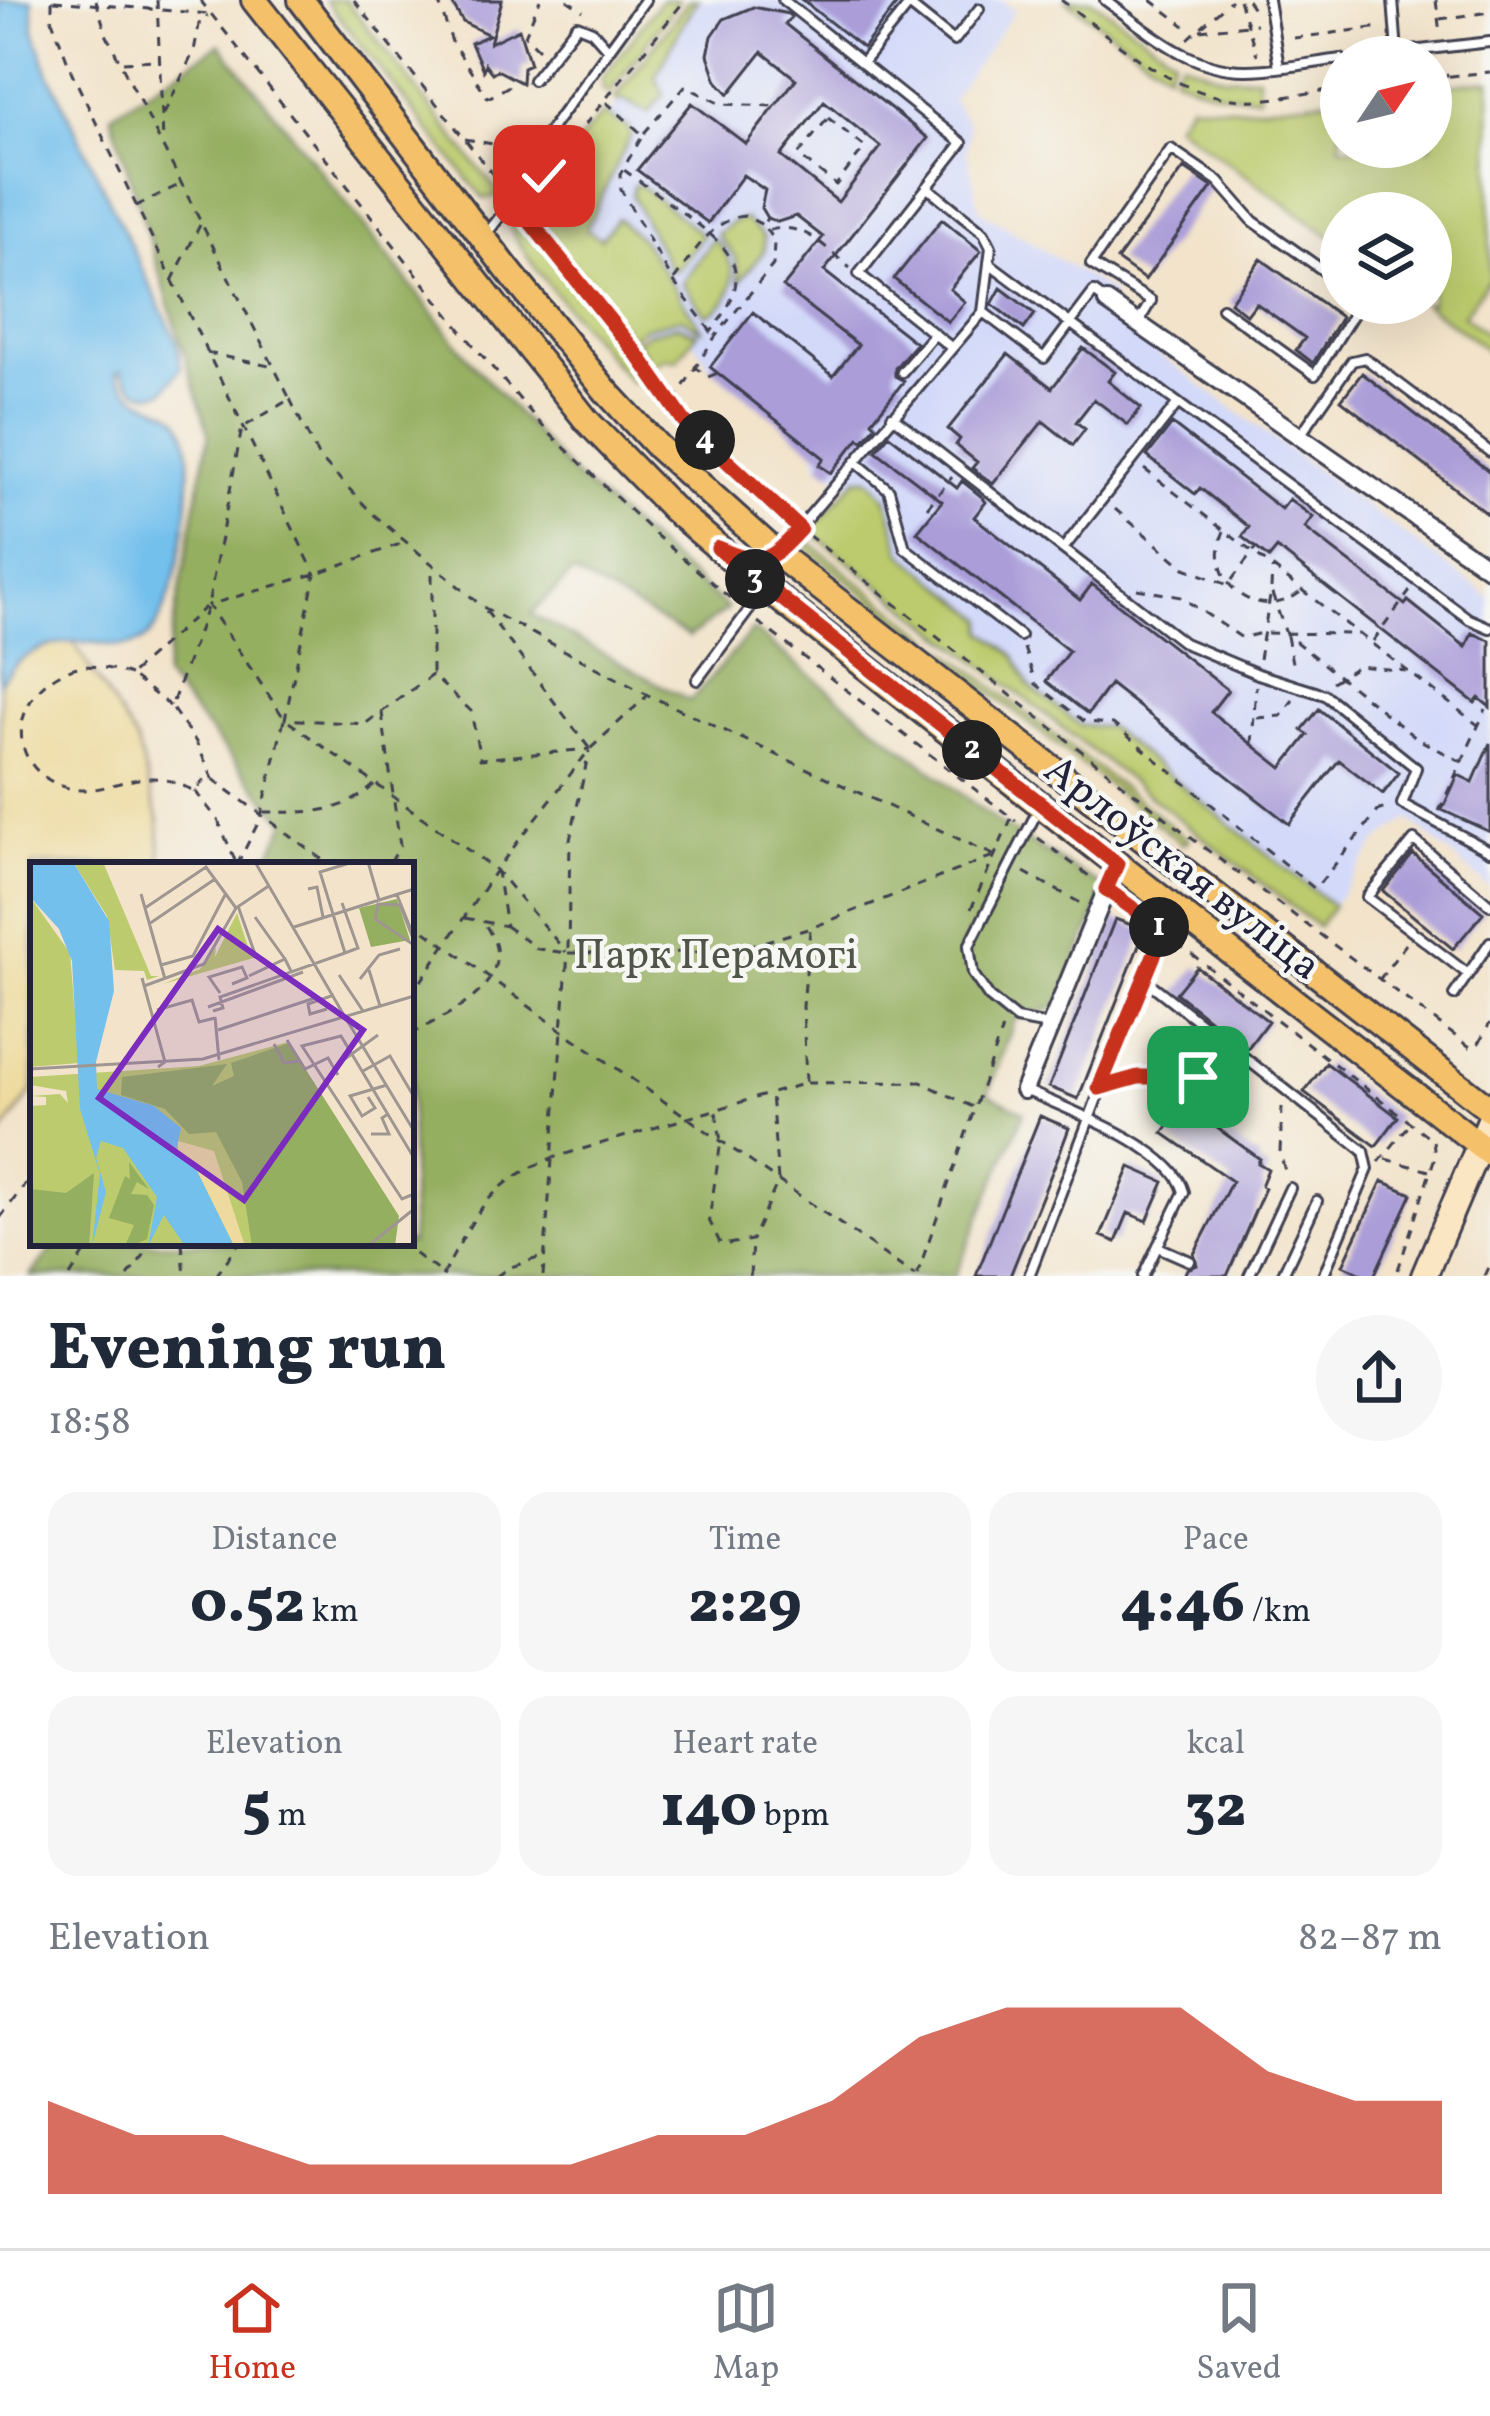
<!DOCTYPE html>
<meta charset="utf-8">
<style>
:root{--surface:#fff;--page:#f6f6f7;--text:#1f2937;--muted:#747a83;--line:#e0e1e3;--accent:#c8321e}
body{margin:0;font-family:Vollkorn,serif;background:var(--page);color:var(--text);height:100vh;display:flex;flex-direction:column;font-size:45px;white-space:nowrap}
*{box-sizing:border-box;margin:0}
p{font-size:39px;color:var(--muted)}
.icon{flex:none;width:66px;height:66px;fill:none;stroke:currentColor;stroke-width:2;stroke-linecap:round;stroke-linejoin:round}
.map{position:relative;height:1276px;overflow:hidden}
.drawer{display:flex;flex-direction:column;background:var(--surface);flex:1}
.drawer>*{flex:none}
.needle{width:78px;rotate:55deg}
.buttons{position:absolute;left:1320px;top:36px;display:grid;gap:24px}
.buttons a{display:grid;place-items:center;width:132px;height:132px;border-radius:50%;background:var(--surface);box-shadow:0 12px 48px #0002;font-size:60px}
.pin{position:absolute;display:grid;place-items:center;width:102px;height:102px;color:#fff;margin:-51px;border-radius:24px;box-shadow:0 6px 18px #0006}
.km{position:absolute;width:60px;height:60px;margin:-30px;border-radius:50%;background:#222;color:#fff;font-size:33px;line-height:60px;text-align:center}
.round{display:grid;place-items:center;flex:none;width:126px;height:126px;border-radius:63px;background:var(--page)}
.head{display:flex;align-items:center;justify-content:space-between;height:204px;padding:0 48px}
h1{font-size:66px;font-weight:800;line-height:90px}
.metrics{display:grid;grid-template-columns:repeat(3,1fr);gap:18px;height:204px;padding:12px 48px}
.metrics div{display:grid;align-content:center;border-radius:30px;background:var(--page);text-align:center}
.metrics b{font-size:60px;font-weight:800}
.metrics small{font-size:33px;font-weight:400}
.metrics p{font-size:33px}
.chart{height:336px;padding:24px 48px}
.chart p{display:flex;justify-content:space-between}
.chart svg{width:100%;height:216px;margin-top:12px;fill:var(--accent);opacity:.7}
.dock{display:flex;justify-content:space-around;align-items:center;height:168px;border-top:3px solid var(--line);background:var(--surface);font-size:33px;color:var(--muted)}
.dock a{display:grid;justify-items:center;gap:6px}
.dock .active{color:var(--accent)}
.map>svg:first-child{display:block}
.built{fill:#d3d9f9}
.green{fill:#bccb6d;stroke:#6f7654;stroke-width:3}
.forest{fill:#95af60;stroke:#5c684e;stroke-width:3}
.sand{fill:#eeda9e;stroke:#887e6c;stroke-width:3}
.water{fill:#73c0ed;stroke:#4a7194;stroke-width:3}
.building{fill:#aa9dd8;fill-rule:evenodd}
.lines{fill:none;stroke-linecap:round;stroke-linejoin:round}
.service-casing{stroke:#413f50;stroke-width:14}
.minor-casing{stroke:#413f50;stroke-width:22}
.secondary-casing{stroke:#413f50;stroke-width:30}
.primary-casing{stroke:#413f50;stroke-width:30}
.path{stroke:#413f50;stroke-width:3;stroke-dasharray:9 9;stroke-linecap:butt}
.service{stroke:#fff;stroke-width:8}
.minor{stroke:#fff;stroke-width:16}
.secondary{stroke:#fbe6c3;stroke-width:24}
.primary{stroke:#f4c16a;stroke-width:24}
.route-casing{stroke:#fff;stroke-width:24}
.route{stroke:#c8321e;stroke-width:15}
.labels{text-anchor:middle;stroke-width:9;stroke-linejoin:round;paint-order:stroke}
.street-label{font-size:42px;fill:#22223b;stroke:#f6f6f2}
.park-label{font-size:42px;fill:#50554a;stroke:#f6f6f2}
.inset-road{fill:none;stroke:#9f9691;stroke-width:3}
.view{fill:#7b2cbf;fill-opacity:0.15;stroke:#7b2cbf;stroke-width:6}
.inset-edge{fill:none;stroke:#22223b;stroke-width:6}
</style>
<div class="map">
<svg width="1490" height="1276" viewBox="0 0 1490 1276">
<rect width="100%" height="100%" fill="#f6f6f2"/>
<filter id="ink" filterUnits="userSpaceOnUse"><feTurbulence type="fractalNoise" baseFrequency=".00833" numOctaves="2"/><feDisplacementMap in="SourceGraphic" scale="24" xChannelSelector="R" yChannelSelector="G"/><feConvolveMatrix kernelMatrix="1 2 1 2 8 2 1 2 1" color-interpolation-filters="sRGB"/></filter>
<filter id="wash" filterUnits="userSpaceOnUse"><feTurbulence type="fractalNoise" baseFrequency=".004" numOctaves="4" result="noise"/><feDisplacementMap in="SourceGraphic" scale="48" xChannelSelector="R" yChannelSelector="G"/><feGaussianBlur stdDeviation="2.7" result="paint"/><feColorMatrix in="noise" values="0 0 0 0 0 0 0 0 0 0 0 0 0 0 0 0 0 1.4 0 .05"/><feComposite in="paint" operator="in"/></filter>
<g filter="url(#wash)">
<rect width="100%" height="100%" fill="#f2e3ca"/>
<path class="built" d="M698 0H1002L1015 11 952 99 969 125 967 153 980 210 1114 294 1101 312 1490 597V888L1409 819 1379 840 1318 927 848 564 865 493 817 463 816 452 710 367 688 333 651 342 551 214V177L614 108Z"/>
<path class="green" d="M325 0H346L500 195 484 199 479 193Z
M661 0H679L609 94 603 89 602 78Z
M689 0H698C679 25 672 50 655 77L664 94 648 113 622 99 619 102 615 98Z
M1066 0H1092L1174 57 1167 72Z
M1181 61 1225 77 1258 76 1259 96C1228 97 1201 90 1173 75Z
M1490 80V284L1487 282 1463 315 1490 336V352L1423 303H1431V213H1341V244L1175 124 1190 103 1244 108 1341 98V147H1431V87Z
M603 113 628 128 631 135 586 229 601 239 617 218 643 241 703 331 681 318 644 328 631 338 533 215 548 178Z
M634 185H640L703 235 676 271 670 269 632 196Z
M515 212 653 380 631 382C607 354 510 248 509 220Z
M745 219 764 237V251L739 282 736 258 717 234 733 222Z
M713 239C740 260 740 303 706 315L682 283Z
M678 325 697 333 677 360 664 358 653 366 636 341 648 333Z
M857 478H869L887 498 902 553 985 619 984 631 1015 656 1029 686 1080 725 1108 727 1333 906 1318 927 815 535 817 524Z
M805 538 846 572 1189 840 1183 844 808 550Z"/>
<path class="forest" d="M220 44 478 370 573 475 728 609 689 637 573 573 531 614 690 701 753 630 997 822 1106 889 1057 1007 1015 1019 988 1094 1024 1112 955 1276H31L57 1243H411V865H265L286 823 164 677 209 434 111 115Z"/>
<path class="sand" d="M73 641 136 741 159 821 161 865H33V1090L0 1137V683C17 656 43 645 73 641Z"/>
<path class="water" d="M0 0H32L34 30 49 74 177 342 181 368 164 391C143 399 131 388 121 370L116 373C139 415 171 398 184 429 200 467 178 621 142 641 128 649 112 645 97 643 59 638 21 649 0 683Z"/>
<g id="blocks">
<path class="building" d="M450 0H502L490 43 519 29 530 64 523 67 522 83 497 70 492 73 485 64 483 70 471 43 489 35 463 22Z
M802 0H900L863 48Z
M753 7 788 14 791 17 785 24 928 138 824 271 916 343 895 368V376L904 381 872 421 876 425 863 441 859 438 831 473 819 465 824 458 710 367 753 312 833 376 858 345 783 287 823 237 796 216 778 222 767 218 761 208 765 190 743 175 708 223 637 170 692 103 746 144 796 79 762 52 729 94 717 81 708 55 712 36 724 19ZM824 101 881 147 838 202 781 156Z
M1184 168 1212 187 1145 280 1117 260Z
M942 219 981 251 950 289 965 302 948 322 894 279Z
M1261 259 1341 317 1313 363 1296 350 1305 338 1256 303 1247 315 1230 302Z
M1001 288 1035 314 1024 329 992 304Z
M1083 348 1115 372 1108 381 1141 408 1128 425 1094 399 1076 422 1085 429 1073 445 1043 421 993 484 972 468 977 462 956 445 960 439 948 429 1008 354 1052 388Z
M1362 373 1490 472V516L1341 400Z
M1172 424 1281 509 1289 499 1313 517 1305 528 1405 605 1408 601 1466 647 1472 633 1490 640V707L1479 698 1475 703 1277 548 1269 558 1242 537 1249 527 1200 488 1195 494 1147 456Z
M889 435 957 488 962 481 982 497 986 502 974 517 1080 600 1092 584 1228 690 1211 712 1282 768 1308 735 1302 730 1319 709 1399 773 1383 794 1339 760 1289 824 1110 684 1088 714 1046 681 1069 651 917 532 942 501 876 451Z
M1490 743V832L1442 810 1458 775 1473 782Z
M1413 854 1483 913 1453 949 1383 891Z
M1115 919 1145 930 1078 1099 1049 1087Z
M1197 967 1268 1021 1247 1049 1176 993Z
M1326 1063 1398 1117 1376 1146 1304 1092Z
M1184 1104 1260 1159 1258 1163 1268 1169 1261 1186 1265 1188 1227 1276H1184L1187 1269 1197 1265 1194 1254 1232 1181 1163 1133Z
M1040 1116 1069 1128 1062 1147 1010 1276H976Z
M1130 1167 1164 1182 1147 1221 1128 1213 1116 1242 1101 1236Z
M1382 1181 1412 1194 1374 1276H1366L1343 1265Z"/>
</g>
</g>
<g filter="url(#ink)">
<use href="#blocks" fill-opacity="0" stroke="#413f50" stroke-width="3"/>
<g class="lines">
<defs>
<path id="service" d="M783 0 962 143 859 274 952 348
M1105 0C1148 31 1190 71 1247 70 1278 70 1310 63 1341 59
M1268 0 1279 67
M1393 0 1397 52
M909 5 954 41 979 9
M1359 57 1490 42
M862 63 913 0
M533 80 577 25 592 31 608 49
M488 232 513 200 537 148 645 0
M989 263 1469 619 1490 628
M1222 308 1315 375 1360 303
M983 312 1044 358 1094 292 1105 300
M1138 323 1151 301 1091 264 1171 149 1218 181 1253 221 1341 283
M902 372 934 334
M892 416 1184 643 1258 674 1325 695 1416 768 1402 804 1490 851
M1301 434 1352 361 1365 358 1490 452
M857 463 889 490 905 548 1020 636
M1063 549 1178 403
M743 558 765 561 777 554 983 312 991 247 984 233 927 187
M697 680 761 594
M1039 808 969 946 973 974 989 997 1016 1019 1048 1025
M1468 974 1367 897 1414 840 1490 905
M1454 995 1490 942
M1025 1090C1066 1109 1173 1147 1184 1192L1143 1276
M1158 1247 1190 1261
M1029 1276 1143 978 1364 1151 1368 1169 1323 1276
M1249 1276 1290 1188
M1282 1276 1317 1201"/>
<path id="minor" d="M1107 302 1490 569
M1024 1090 1117 864"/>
<path id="secondary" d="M1424 1276 1490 1120"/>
<path id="primary" d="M254 0 587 421 673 509 766 588 1041 805 1490 1153
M301 0 508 270 606 391 658 447 777 554 1490 1109"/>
</defs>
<use href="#service" class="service-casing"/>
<use href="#minor" class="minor-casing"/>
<use href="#secondary" class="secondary-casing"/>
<use href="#primary" class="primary-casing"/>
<path class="path" d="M52 0V20L72 73 315 574 285 719 365 724 432 675 471 711 480 759 590 749
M96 0 106 34 290 399 242 428 208 605 171 707 196 742 213 779
M157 0 163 142
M200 0 474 346 546 430 657 536 737 604
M354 0 502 186
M438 0 452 42 488 98 514 83
M567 0 583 11
M1061 0C1118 42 1180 104 1257 100 1285 98 1313 92 1341 88
M1151 0 1185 26
M1239 0 1257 55
M1247 0 1256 13
M1436 0 1440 34
M54 1 211 14
M1440 19 1490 12
M1200 30 1256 24
M1294 38 1381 27
M1188 39 1231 0
M539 49 525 35 540 0
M123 62 155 60
M1432 63 1448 76
M1431 78 1490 72
M606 102 643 135 620 174 621 190 673 281 715 337
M164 114 194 51 200 20 208 16
M828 118 865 147 836 185 798 155Z
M644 133 685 86 721 104 774 106
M465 139 521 149
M624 170C645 185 666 201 687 216 739 254 754 278 710 333
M497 176 519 153
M136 206 181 184
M523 213 640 357 684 421 787 517
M529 216 544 176 685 0
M769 230C806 222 823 246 850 268
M674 280C692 256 712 218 745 216L763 225
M172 281 200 225
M207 353 274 367
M694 366 708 377 718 373
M290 399 318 456 373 514 483 607 648 695 1000 858
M674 401 715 337 773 265 774 241 763 225 767 218
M1144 469 1478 725
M927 508 952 477
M1115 509 1185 568 1228 585 1256 548
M1224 531C1203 582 1257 626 1302 591
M808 535 1194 840 1470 1047 1479 1043 1490 1023
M1137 589 1181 597 1242 638 1261 633 1359 634
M1271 589 1272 569
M486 611 589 748
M758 622 1016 821
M1287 636 1293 668
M1373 641 1410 591
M1024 648 1036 684 1085 722 1113 724 1315 889 1379 810 1388 808
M1259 659 1271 591 1286 634 1416 738 1462 762
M432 673V569
M130 675C113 669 92 663 74 668 21 684 0 749 49 780 89 803 112 779 150 778 165 777 180 785 195 791L203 781 213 779 330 865
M1332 682 1358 666 1407 671
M170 706 130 675 205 607
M382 713 400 846 389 865
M282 715 208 605 315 574 403 543
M1257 718 1281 716 1293 700
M289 722 496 870 566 952
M1252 744 1256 686
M195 791 218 820 236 863
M1439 811 1486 709
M264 812C307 812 343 816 376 783
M1038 838 1093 879
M237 865 261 817 284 720
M1024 872 1084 905
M1120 899 1433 1140 1435 1157 1396 1276
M971 909 1011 819
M465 918 506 926 497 872
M411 920 563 1031 915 1276
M506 926 538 949 566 953
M568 949 570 840 589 751
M1148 968 1163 933
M1379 980 1406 944
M411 996 496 870 590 749 647 696
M411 1034C443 1016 502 994 496 948 495 940 487 929 484 921
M806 1082 803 1006 810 930
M1117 1083 1138 1077 1244 1074
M1282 1107 1280 1152 1286 1175
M716 1112 721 1141 709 1220 721 1245 752 1240 778 1181 771 1094
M1386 1159 1429 1171
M1379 1162 1411 1123
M0 1218 33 1174
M182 1243 185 1276
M400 1243 445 1276
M917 1275 1002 1029
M70 1276 91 1243
M128 1276 144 1255 128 1243
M216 1276 239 1243
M442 1276C477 1214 483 1187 552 1158L806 1083 921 1082 975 1108
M497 1276 508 1268 544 1256
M543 1276 568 953 728 952 811 928 993 856
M750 1276 752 1242
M1485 1276 1490 1265"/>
<use href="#service" class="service"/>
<use href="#minor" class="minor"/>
<use href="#secondary" class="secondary"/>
<use href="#primary" class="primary"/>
</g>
</g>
<g class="lines" filter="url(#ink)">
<defs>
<path id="route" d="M544 176 528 219 640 358 684 421 800 529C769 563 761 567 718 548L1117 864 1106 889 1164 931 1099 1088 1138 1077H1198"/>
</defs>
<use href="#route" class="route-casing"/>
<use href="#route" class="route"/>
</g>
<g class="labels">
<g class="street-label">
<text transform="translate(1184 866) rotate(38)" y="15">Арлоўская вуліца</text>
</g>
<g class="park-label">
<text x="716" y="968">Парк Перамогі</text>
</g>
</g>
<g transform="translate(30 862)">
<rect width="384" height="384" fill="#f2e3ca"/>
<path d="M43 0H73L121 114H129L117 118 114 109 85 108 77 54ZM0 35 40 91 49 201 0 205ZM207 51 221 94H230L133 122 170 107 186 85 185 95ZM258 180 365 384H0V244L16 243V235L0 234 30 232 38 241 36 229 0 223V215L169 204Z" fill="#bccb6d"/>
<path d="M367 37 380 78 341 85 329 46ZM259 181 369 354 365 384H222L212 320 186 270 159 272 135 247 91 233 92 215 197 202 182 224 204 214 201 201ZM99 300 119 327 107 320 101 332 117 333 124 343 117 377 102 384H95L104 363 79 356 95 314 100 317ZM64 311 59 384H0V327L36 331Z" fill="#95af60"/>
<path d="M148 279 184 289 215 384H204L165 305 148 292Z" fill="#eeda9e"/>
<path d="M0 0H43L79 59 84 129 66 200 67 227 124 244 151 266 146 289 165 305 204 384H155L134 353 118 384 127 335 93 286 71 279 66 296 76 330 62 384 70 312 50 247 42 99 29 67 0 35Z" fill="#73c0ed"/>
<path class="inset-road" d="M225 0 315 155M338 0 349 38M278 27 287 25 293 55M111 32 135 117M367 33 384 75M312 41 328 86 315 91 290 10 323 0M208 44 225 92M115 46 176 5 206 46M225 55 255 97M119 62 185 17M264 65 384 27M384 79 370 43 348 42 345 57 384 83M131 103 163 94 195 33M339 108 350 144M309 113 333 149M219 114 255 97 261 109M112 116 135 200 128 205M330 117 349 93 370 87M114 124 174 102 206 46 240 23M190 131 179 115 212 105 217 116 202 122M178 145 273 110M297 147 280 152 278 142 304 133M127 148 162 138 169 160 185 156M183 149 193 146 190 135 315 91M185 155 189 198M315 155 384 269M188 168 288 135M257 178 275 207 298 196 308 213M244 182 254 201 270 199M312 199 348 173M0 207 173 197 384 134M333 209 360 194 384 235M338 235 345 246 332 254 320 234 357 223M341 272H359L352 256 358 252M384 296 311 174 272 184 372 337 384 332M338 384 384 347"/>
<path class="view" d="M188 67 333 168 214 338 69 236Z"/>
<rect width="384" height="384" class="inset-edge"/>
</g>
</svg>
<div class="buttons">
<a><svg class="needle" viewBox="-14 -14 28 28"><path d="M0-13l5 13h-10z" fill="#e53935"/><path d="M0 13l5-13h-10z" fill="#747a83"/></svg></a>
<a><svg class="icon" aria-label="layers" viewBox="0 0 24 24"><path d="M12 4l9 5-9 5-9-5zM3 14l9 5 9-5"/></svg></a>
</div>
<div class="pin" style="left:1198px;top:1077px;background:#1e9e55"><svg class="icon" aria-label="arrive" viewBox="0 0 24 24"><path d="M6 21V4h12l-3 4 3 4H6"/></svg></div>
<div class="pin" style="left:544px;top:176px;background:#d93025"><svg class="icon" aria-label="check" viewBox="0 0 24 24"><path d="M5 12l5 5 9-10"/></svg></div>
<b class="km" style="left:1159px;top:927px">1</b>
<b class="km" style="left:972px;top:750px">2</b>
<b class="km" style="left:755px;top:579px">3</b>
<b class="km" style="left:705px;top:440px">4</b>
</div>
<section class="drawer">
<div class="head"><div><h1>Evening run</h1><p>18:58</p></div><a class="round"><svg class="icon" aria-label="share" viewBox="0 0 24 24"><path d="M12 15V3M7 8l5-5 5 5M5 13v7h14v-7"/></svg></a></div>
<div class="metrics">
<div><p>Distance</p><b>0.52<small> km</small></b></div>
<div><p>Time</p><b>2:29</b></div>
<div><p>Pace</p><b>4:46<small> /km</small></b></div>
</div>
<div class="metrics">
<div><p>Elevation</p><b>5<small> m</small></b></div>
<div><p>Heart rate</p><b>140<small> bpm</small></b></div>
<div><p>kcal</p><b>32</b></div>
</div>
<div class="chart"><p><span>Elevation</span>82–87 m</p>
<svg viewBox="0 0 160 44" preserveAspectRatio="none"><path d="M0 44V25L10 32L20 32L30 38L40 38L50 38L60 38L70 32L80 32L90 25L100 12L110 6L120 6L130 6L140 19L150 25L160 25V44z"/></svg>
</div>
</section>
<nav class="dock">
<a class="active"><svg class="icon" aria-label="home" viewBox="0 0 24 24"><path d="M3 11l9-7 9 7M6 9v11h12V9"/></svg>Home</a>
<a><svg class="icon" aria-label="map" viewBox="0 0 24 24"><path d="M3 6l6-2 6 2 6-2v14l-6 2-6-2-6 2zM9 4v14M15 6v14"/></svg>Map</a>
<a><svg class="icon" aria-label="saved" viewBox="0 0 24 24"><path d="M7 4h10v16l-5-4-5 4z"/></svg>Saved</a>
</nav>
